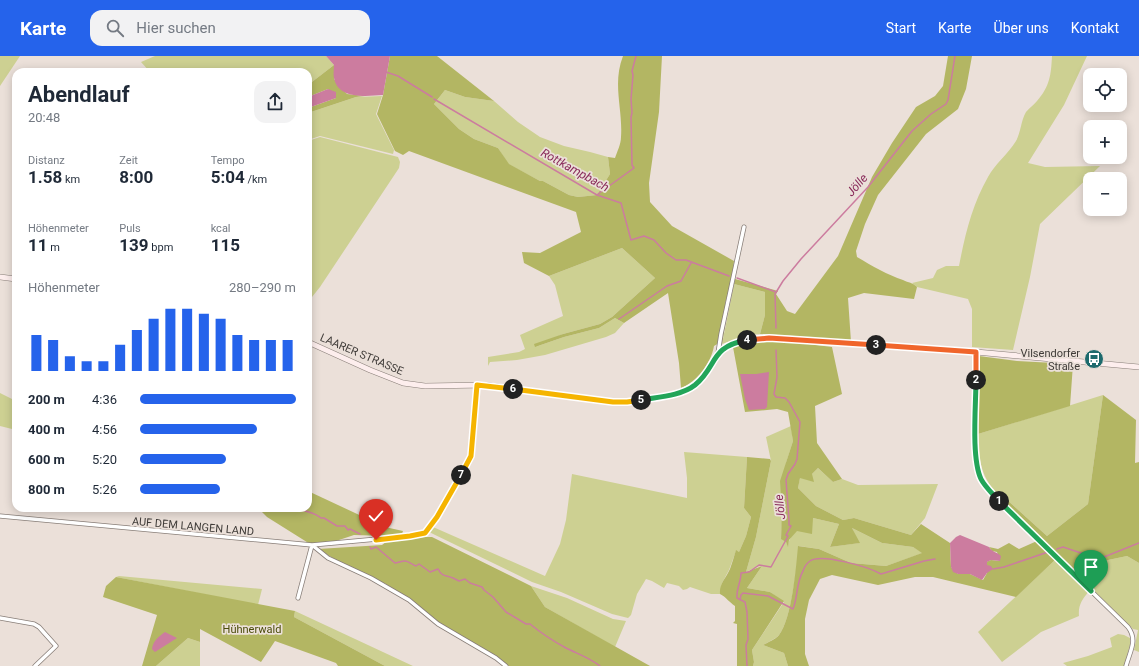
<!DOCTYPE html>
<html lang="de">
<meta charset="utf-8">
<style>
:root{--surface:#fff;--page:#f2f2f3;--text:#1f2937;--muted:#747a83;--accent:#2563eb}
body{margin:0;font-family:Roboto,sans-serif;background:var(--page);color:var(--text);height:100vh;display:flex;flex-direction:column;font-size:15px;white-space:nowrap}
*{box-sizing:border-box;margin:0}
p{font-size:13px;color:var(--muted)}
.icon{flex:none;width:22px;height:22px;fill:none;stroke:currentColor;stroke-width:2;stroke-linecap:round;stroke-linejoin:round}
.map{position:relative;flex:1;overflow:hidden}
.details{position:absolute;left:12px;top:12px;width:300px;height:444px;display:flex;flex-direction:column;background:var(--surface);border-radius:12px;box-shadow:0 2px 10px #0003}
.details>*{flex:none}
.buttons{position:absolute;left:1083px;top:12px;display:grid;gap:8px}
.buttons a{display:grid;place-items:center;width:44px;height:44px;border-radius:8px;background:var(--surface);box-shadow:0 2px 10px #0003;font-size:20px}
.pin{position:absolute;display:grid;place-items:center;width:34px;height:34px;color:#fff;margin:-41px -17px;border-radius:50% 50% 50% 0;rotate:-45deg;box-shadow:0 0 4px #0007}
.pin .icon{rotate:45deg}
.km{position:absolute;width:20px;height:20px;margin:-10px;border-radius:50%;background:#222;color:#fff;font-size:11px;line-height:20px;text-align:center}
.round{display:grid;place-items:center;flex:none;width:42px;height:42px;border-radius:12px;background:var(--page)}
.summary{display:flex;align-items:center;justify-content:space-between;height:68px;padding:0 16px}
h1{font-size:22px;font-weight:700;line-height:30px}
.metrics{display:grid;grid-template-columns:repeat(3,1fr);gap:6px;height:68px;padding:4px 16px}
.metrics div{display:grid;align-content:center}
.metrics b{font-size:17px;font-weight:700}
.metrics small{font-size:11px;font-weight:400}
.metrics p{font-size:11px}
.chart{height:112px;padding:8px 16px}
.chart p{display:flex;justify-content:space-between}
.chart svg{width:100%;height:72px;margin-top:4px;stroke:var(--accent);stroke-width:6}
ul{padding:0 16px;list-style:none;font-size:13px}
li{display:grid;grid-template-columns:64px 48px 1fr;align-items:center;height:30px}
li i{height:10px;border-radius:5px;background:var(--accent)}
header{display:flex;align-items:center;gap:24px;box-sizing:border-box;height:56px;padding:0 20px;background:var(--accent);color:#fff}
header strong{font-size:19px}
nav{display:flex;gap:22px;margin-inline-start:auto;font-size:14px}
.search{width:280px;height:36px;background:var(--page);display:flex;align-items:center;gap:10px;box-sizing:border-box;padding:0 14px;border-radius:12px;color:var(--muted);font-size:15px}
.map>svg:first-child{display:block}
.green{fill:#cdd092}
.forest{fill:#b3b663}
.water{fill:#cc7c9f}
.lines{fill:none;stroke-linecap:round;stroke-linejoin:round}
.stream{stroke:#cc7c9f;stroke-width:1.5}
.street-casing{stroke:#887e78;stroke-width:5}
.secondary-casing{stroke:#887e78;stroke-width:6}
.street{stroke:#fff;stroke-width:3.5}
.secondary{stroke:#fdeeed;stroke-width:5}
.split-1-casing{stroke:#fff;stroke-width:8}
.split-2-casing{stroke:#fff;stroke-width:8}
.split-3-casing{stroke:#fff;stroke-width:8}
.split-4-casing{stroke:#fff;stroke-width:8}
.split-5-casing{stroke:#fff;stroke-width:8}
.split-6-casing{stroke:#fff;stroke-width:8}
.split-7-casing{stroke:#fff;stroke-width:8}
.split-8-casing{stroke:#fff;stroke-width:8}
.split-1{stroke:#22a559;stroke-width:5}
.split-2{stroke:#22a559;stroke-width:5}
.split-3{stroke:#f0652b;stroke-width:5}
.split-4{stroke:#f0652b;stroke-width:5}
.split-5{stroke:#22a559;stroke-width:5}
.split-6{stroke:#f5b400;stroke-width:5}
.split-7{stroke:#f5b400;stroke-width:5}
.split-8{stroke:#f5b400;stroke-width:5}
.labels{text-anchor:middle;stroke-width:3.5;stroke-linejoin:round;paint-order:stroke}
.poi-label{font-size:11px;fill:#3f3b38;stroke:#ebe0d9;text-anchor:end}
.street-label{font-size:11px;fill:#3f3b38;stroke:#ebe0d9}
.park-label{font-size:11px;fill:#494b09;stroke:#ebe0d9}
.water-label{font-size:12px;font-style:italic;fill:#882959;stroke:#ebe0d9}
</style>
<header>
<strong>Karte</strong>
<div class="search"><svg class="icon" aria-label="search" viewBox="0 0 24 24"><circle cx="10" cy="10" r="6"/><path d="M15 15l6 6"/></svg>Hier suchen</div>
<nav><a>Start</a><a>Karte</a><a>Über uns</a><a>Kontakt</a></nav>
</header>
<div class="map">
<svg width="1139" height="610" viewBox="0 0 1139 610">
<rect width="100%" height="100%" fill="#ebe0d9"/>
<path class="green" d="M0 0H20L0 30Z
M155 0H326L334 9 308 29V16H150L141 6Z
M1052 0H1087L1064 49 1028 107 1045 111 1100 110 1040 168 1030 221 1013 294 972 291V253L968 243 917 231 912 227 933 222 937 214 946 210H959C965 179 972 149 988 121 995 108 1008 98 1016 85 1021 76 1021 64 1026 56 1029 52 1034 49 1037 45 1050 30 1051 19 1052 0Z
M445 34 465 41 494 45 518 66 540 81 564 90 590 96 608 101 610 118 597 139 578 141 569 139 543 125H540L508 108 498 92 474 83 459 73 434 48Z
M382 40 376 58 394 94 393 98 320 80 308 84V57L356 41Z
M320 81 398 101 400 106 399 112 320 231 308 246V85Z
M622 192 655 222 612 261 600 268 563 278 535 291 564 281 599 272 615 262 624 267 615 277 606 281 545 299 517 304 490 306 488 310V301L519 296 525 293 520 279 563 260 555 229 549 220Z
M734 228 765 236V259L760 278 748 279 722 288Z
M0 337 16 345V374L0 370Z
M1103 339 1088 448 1047 480 1006 443 1001 444C981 420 979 408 978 378Z
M791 370 793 385 786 407 781 482 786 486 788 490C789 477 804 469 813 462L839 468 830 491 859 487 852 472 882 487 913 491 923 497 886 510 851 507 819 493 799 490C797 509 791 569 777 581 773 584 768 586 763 589L784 597 788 610H753L754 606 752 594 784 546 770 536 747 532 762 510 757 511 746 516 756 481 771 405 766 381Z
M684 396 747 401 744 452 751 461 746 480 739 496 736 495 729 514 722 527 720 538H711L690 531 687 533 683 534 679 530 667 527 664 532 652 525 646 523 637 538 631 559 628 562 612 558 561 536 532 526 429 476 433 471 545 520 560 488 566 464 572 418 687 442V422Z
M818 412 833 426 842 423 858 429 938 428 925 462 911 479 854 462 843 464 816 450 798 432 800 421 812 418Z
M1127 500 1139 507V596L1134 594 1138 574 1133 573 1085 526 1094 518V507Z
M1056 503 1089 535C1082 544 1078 549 1079 560L1041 576 1002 606 978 576Z
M119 520 262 533 258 549 116 521Z
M531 530 567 542 613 563 626 565 615 591 545 551Z
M295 555 413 610H385L294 561Z
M1118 578 1124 579 1130 582V589L1124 610H1067L1063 607 1088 600 1112 591 1110 582Z
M188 582 200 586V610H156Z"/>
<path class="forest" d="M390 0H437L494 45 465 41 445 34 434 48 459 73 474 83 498 92 509 108 540 125H543L569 139 578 141 597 139 610 118 608 101 615 102C617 96 621 88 621 81 623 53 612 28 623 0H662L659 56 649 127 650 146 672 170 734 205 732 223 725 248 727 258 722 288 719 287 714 290C711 307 697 326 681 332L679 307 668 237 624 267 615 262 599 272 564 281 535 291 534 288 563 278 600 268 612 261 655 222 622 192 549 220 524 207 522 196 540 197 581 176 576 156 409 95 403 99 395 95 377 58 383 39Z
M948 0H972L966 33 958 53 926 78 878 139 865 168 856 195 857 201C872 210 888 219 903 224 909 227 912 226 917 231L914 243 864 237 848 242 851 286 794 280 760 278 765 259V236L734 228 735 223 778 235 776 238 787 255 795 258 838 200 872 121 892 87 916 51 935 40 943 30Z
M334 9V23L347 38 365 40 356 41 308 57V52L336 42 328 33 308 41V29Z
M763 285 792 286 832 291 842 338 815 350 817 387 842 423 833 426 818 412 812 418 814 426 800 422 798 432 816 450 843 464 854 462 911 479 921 468 950 487 951 511 958 518H970L983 524 987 517 986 506 991 504 1000 505 997 496 992 495 989 491 998 493 1009 487 1019 493 1037 485 1056 503 1016 541 933 521H915L878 529 832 519 820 523 809 544 805 563V598L809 610H788L784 597 763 589C768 586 775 584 779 579 792 562 796 512 798 490L819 493 851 507 886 510 922 497 913 491 882 487 852 472 860 487 830 491 839 468 813 462 812 478 797 475 789 484 788 491 786 486 781 483 782 456 780 425 793 385 788 356 777 353 745 356 733 291 742 287Z
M979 300 1017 305 1073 308 1070 350 978 378Z
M1103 339 1136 364 1135 407 1139 406V507L1127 500 1094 507V518L1085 526 1001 444 1006 443 1047 480 1088 448Z
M747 401 770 403 771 405 756 481 746 516 762 510 747 532 770 536 784 545 752 594 754 606 753 610H737V568L733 567 735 565V550C729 546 726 541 720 538 719 528 726 522 730 513 732 507 734 501 736 494L739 496 746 480 751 461 744 452Z
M308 435 385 471 403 475 402 478 386 480 354 479 336 485 310 488 267 461 259 453 261 452H308Z
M424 481H432L531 530 545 551 650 610H509L439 568 386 528 346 510 318 493 382 489 387 485Z
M116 521 295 555 294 561 385 610H338L336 607 275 585 261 606 200 573V586L188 582 156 610H142L157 559 103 541 106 530Z"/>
<path class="water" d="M326 0H390L383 39C367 40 338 44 334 22 333 18 334 13 334 9Z
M328 33 336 36V42L308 52V41Z
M769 316 767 351 765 353 749 354 745 343 740 318H756Z
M960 479 989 491C992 496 997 496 1001 500L1000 505 991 504 987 506V509L991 510 993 513 987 517 982 524 970 518H958L953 516 951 511 950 487 956 481Z
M165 576 177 582 155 596 152 593C153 585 158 581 165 576Z"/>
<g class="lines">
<path class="stream" d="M386 16 398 20 432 41
M434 43 597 139 621 147 631 184 644 180 654 184 666 197 676 204H686L729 220
M598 138 634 112 632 109 631 61 632 57 631 43 633 19 632 15 636 0
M737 222 776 236
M619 263 667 230 681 225 691 207
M776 272 775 238 783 225 801 203 868 131 912 75 931 58 946 48 948 44 955 0
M297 452C305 456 315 456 321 462H324L337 470H345L348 474 350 473 360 478
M370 491 371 493 376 491 395 507C408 504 404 504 416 510L419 508 430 516 438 513C442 521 446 519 453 522 455 523 457 524 459 525L465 523 470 527 482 531 484 534 493 541 506 556 526 568H530C541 577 553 585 566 592 578 598 590 602 600 610
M1057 493 1063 491 1099 503 1139 487
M993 513 1004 511 1048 496
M740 544 741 539 743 537 768 540 793 553C798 541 796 527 803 515 804 512 807 507 810 505 821 497 869 511 881 518L924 505 935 503
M747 610 746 589 748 583 747 556 745 546 737 542C736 533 741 526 741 517L749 516 759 509 771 511 787 482 788 480 786 479 791 470 789 469V464L786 424 788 418 795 408 797 403 800 366 789 346 785 342 776 341 774 338 777 321 776 294"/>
<defs>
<path id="street" d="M976 296 975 389 978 415 982 425 1001 447 1128 571C1138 584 1130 595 1126 610
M718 297 721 278 744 171
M0 460 312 489 410 480 425 477 437 461 469 405 471 400 477 329
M312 489 328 502 371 522 409 544 438 568 496 602 506 610
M298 542 312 489
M0 562 34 568 39 571 56 590 35 610"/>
<path id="secondary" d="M0 221 16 223
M308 286 370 314 403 327 425 330 485 329 613 346C633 346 677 341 694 330 701 325 706 316 711 308 726 284 742 284 769 282L976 296 1139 311"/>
</defs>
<use href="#street" class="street-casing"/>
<use href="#secondary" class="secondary-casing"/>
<use href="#street" class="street"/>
<use href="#secondary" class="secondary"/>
</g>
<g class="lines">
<defs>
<path id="split-1" d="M999 445 1091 535"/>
<path id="split-2" d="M976 324C976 348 971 402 981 423 985 431 993 438 999 445"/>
<path id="split-3" d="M876 289 976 296V324"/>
<path id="split-4" d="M747 284 769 282 876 289"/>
<path id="split-5" d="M641 344C657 341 681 340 695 329 718 310 709 291 747 284"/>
<path id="split-6" d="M513 333 613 346H627L641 344"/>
<path id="split-7" d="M461 419 471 400 477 329 513 333"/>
<path id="split-8" d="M376 484 410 480 425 477 437 461 461 419"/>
</defs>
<use href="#split-1" class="split-1-casing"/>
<use href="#split-2" class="split-2-casing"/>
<use href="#split-3" class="split-3-casing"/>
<use href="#split-4" class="split-4-casing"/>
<use href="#split-5" class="split-5-casing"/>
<use href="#split-6" class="split-6-casing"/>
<use href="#split-7" class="split-7-casing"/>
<use href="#split-8" class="split-8-casing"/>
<use href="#split-1" class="split-1"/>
<use href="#split-2" class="split-2"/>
<use href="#split-3" class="split-3"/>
<use href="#split-4" class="split-4"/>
<use href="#split-5" class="split-5"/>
<use href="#split-6" class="split-6"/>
<use href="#split-7" class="split-7"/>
<use href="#split-8" class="split-8"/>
</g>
<defs>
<symbol id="bus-disc" viewBox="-11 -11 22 22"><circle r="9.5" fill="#1d6a6d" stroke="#ebe0d9"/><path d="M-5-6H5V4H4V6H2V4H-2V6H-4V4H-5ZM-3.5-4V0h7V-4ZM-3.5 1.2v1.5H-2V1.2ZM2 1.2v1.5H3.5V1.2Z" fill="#fff"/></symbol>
</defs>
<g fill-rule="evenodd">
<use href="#bus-disc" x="1083" y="292" width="22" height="22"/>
</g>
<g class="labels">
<g class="poi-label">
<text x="1080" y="301">Vilsendorfer<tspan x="1080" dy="13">Straße</tspan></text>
</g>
<g class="street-label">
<text transform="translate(362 298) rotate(23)" y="4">LAARER STRASSE</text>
<text transform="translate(193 470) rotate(5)" y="4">AUF DEM LANGEN LAND</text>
</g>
<g class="park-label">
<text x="252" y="577">Hühnerwald</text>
</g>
<g class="water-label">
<text transform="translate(575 114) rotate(29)" y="4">Rottkampbach</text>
<text transform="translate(857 129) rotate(-49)" y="4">Jölle</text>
<text transform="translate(780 451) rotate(-96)" y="4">Jölle</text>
</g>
</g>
</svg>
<div class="buttons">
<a><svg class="icon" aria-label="locate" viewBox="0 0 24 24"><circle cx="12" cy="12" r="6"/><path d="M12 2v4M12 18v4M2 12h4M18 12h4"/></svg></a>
<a>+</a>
<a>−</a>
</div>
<div class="pin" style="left:1091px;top:535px;background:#1e9e55"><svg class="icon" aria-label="arrive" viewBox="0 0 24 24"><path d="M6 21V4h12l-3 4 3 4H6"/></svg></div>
<div class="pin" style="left:376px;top:484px;background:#d93025"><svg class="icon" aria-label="check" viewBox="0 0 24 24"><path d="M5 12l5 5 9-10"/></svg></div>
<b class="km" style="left:999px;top:445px">1</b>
<b class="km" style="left:976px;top:324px">2</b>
<b class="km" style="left:876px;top:289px">3</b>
<b class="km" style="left:747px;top:284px">4</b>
<b class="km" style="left:641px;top:344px">5</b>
<b class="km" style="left:513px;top:333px">6</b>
<b class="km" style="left:461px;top:419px">7</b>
<section class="details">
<div class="summary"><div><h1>Abendlauf</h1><p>20:48</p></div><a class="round"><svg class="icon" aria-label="share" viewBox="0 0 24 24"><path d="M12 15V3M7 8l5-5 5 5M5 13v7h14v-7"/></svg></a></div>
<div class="metrics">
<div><p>Distanz</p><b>1.58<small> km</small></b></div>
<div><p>Zeit</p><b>8:00</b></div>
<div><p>Tempo</p><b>5:04<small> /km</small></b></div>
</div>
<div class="metrics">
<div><p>Höhenmeter</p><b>11<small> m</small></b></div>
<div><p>Puls</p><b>139<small> bpm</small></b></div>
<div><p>kcal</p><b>115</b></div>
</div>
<div class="chart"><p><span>Höhenmeter</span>280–290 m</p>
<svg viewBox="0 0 160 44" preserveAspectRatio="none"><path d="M5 44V22M15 44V25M25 44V35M35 44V38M45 44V38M55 44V28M65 44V19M75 44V12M85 44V6M95 44V6M105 44V9M115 44V12M125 44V22M135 44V25M145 44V25M155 44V25"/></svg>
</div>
<ul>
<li><b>200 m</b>4:36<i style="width:100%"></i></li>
<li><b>400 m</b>4:56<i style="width:75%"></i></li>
<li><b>600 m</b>5:20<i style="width:55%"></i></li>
<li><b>800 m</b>5:26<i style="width:51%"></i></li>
</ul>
</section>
</div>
